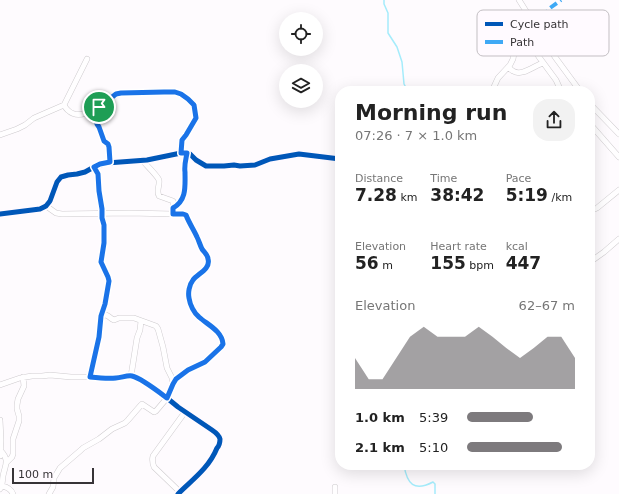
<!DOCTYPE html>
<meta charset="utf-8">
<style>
:root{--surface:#fff;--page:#f2f2f2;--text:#222;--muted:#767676;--accent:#7d7a7d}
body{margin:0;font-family:"DejaVu Sans",sans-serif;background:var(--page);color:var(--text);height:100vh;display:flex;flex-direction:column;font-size:15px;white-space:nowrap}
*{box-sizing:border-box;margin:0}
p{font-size:13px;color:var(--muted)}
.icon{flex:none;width:22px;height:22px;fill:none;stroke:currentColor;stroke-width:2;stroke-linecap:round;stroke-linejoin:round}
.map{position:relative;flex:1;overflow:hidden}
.drawer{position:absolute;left:335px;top:86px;width:260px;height:384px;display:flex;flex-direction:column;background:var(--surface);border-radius:16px;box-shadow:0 4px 16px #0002}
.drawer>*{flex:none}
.buttons{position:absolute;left:279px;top:12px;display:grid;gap:8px}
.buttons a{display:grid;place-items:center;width:44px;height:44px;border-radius:50%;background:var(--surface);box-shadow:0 4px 16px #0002;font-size:20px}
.scale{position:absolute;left:12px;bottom:10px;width:82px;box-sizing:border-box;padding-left:4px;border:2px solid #373437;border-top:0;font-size:11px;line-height:14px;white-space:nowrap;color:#373437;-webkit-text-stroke:3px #fffaff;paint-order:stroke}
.pin{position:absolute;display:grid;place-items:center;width:34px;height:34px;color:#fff;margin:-17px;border:2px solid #fff;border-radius:50%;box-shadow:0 1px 4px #0007}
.round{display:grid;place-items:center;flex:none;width:42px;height:42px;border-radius:16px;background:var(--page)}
.overview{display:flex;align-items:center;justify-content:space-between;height:68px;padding:0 20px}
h1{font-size:22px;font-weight:700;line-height:30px}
.figures{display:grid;grid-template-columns:repeat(3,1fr);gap:6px;height:68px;padding:4px 20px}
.figures div{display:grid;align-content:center}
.figures b{font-size:17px;font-weight:700}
.figures small{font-size:11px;font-weight:400}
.figures p{font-size:11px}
.chart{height:112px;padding:8px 20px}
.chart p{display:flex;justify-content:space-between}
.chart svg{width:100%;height:72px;margin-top:4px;fill:var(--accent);opacity:.7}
ul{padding:0 20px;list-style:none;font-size:13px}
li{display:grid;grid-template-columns:64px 48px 1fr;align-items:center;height:30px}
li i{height:10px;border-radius:5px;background:var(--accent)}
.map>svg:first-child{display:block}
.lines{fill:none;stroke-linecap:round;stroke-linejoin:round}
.stream{stroke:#a5ecfb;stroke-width:1.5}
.minor-casing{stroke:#cecbce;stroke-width:6}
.minor{stroke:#fffeff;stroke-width:5}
.quiet{stroke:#3fa9f5;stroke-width:4;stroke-dasharray:8 4;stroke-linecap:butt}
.cycleway-casing{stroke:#fffaff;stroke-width:8}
.cycleway{stroke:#0057b8;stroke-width:5}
.route-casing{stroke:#fff;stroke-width:8}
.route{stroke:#1a73e8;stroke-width:5}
.key{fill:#fffaff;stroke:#c3bfc3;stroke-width:1}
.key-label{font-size:11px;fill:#373437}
</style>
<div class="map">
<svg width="619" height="494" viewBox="0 0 619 494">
<rect width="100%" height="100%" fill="#fefbfe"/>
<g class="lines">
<path class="stream" d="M384 0V4L388 13V33L397 47 402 62 404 84 408 91
M404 465C407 484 414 492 433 482L435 484V494"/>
<defs>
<path id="minor" d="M519 0 555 57 580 91
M521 28 539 57 556 80 561 91
M508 67C509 68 511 70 513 71 522 77 535 65 543 63
M492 91 498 78 510 65 513 59 518 31 523 26 532 22
M590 104 619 134
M64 105C68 113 77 117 85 113 91 110 85 112 91 110 94 108 97 108 100 107 108 102 112 95 121 93 135 93 169 89 181 94 185 96 189 100 193 103L196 118 186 135 182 140 181 153
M99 107 96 119 97 124 99 127 104 141 108 145 109 147 110 162
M590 124 619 157
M0 135 17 129 25 125 34 118 64 105 87 59
M46 206 56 213 62 214 129 213 173 214V201L159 196C156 190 160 186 159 180 157 175 146 165 142 160
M173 208C187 200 185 186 185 172 184 165 186 159 187 153
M590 211 597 208 619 190
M0 214 40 209 46 206 50 201 57 182 61 177 68 175 77 174 85 172 94 167 107 163 147 160 181 153 190 154 196 160 206 166H224L234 165 240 166 255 165 270 159 299 154 340 159
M173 214H183L186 215C189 223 194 230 198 237 199 241 199 245 202 249 204 252 208 255 208 259 211 269 197 274 193 280 190 285 188 293 189 298 190 305 194 313 199 317 207 325 222 331 223 344L221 347 205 362 188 370 176 379 171 387 167 398 178 407 212 430C215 432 219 435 220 439 220 442 219 446 217 448 209 468 192 480 178 494
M590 262 604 252 619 239
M101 316 106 315 108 316 112 319 114 320 119 318H134L156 326 158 329 163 347 167 368 172 378 173 384
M131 376 137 338 140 330 141 321
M0 385 20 378 32 376H42L50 375 71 377H90L99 337 101 316 105 304 109 281 108 277 101 262V258L104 243V222L102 218V209L99 191 98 174 94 167
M0 420 1 440 0 456
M6 463 12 457 13 454V439L19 421V416L17 409V405L18 399 24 386 23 377
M2 486C7 487 11 489 13 494
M335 487V494
M0 489C3 485 2 482 3 476 5 465 10 461 1 451
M180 492 154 467C152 462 152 460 153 456L185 412
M49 494 53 487 54 478 60 468 81 450 83 448 99 439 112 429 125 423 128 420 141 405 142 404 154 412 156 411 167 398C159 392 141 377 132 376 127 375 121 378 116 378 108 379 99 378 90 377"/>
</defs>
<use href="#minor" class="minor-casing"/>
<use href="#minor" class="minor"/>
<path class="quiet" d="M532 22 542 18 550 8 561 0"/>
<defs>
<path id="cycleway" d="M0 214 40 209 46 206 50 201 57 182 61 177 68 175 77 174 85 172 94 167 107 163 147 160 181 153 190 154 196 160 206 166H224L234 165 240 166 255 165 270 159 299 154 340 159
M173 214H183L186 215C189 223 194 230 198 237 199 241 199 245 202 249 204 252 208 255 208 259 211 269 197 274 193 280 190 285 188 293 189 298 190 305 194 313 199 317 207 325 222 331 223 344L221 347 205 362 188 370 176 379 171 387 167 398 178 407 212 430C215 432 219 435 220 439 220 442 219 446 217 448 209 468 192 480 178 494"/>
</defs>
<use href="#cycleway" class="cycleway-casing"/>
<use href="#cycleway" class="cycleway"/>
</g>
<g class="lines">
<defs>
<path id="route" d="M164 92H175L181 94 188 99 194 105 196 118 186 135 182 140 181 153H187C186 159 184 165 185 172 185 186 187 200 173 208V214H183L186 215C189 223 194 230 197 237 199 241 200 245 202 249 204 252 208 255 208 259 211 269 197 274 193 280 189 285 188 293 189 298 190 305 194 313 199 317 208 325 222 331 223 344L221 347 205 362 188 370 176 379 173 384 167 398C159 392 141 378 132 376 127 375 121 378 116 378 108 379 99 378 90 377L99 337 101 316 105 304 109 281 108 277 101 262 104 243V225L102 218V209L99 191 98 174 94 167 100 164 110 162 109 147 108 144 104 141 99 127 97 124 96 119 99 107 111 98 116 94 121 93Z"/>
</defs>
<use href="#route" class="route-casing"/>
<use href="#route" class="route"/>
</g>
<rect x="477" y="10" width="132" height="46" rx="6" class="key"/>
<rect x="485" y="22" width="18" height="4" fill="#0057b8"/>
<rect x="485" y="40" width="18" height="4" fill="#3fa9f5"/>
<g class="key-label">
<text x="510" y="28">Cycle path</text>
<text x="510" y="46">Path</text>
</g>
</svg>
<div class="buttons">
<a><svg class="icon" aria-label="locate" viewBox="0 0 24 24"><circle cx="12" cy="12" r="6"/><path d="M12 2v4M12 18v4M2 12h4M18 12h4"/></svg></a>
<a><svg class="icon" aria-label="layers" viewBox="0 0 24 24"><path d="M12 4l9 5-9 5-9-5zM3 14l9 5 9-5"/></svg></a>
</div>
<div class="scale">100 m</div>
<div class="pin" style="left:99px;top:107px;background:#1e9e55"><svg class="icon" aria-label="arrive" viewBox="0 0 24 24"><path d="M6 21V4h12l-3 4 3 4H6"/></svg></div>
<section class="drawer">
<div class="overview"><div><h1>Morning run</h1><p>07:26 · 7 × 1.0 km</p></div><a class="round"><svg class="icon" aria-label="share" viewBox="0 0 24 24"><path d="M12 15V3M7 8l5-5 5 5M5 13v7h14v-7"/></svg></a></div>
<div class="figures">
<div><p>Distance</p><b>7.28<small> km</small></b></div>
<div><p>Time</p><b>38:42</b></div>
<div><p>Pace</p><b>5:19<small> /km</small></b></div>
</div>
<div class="figures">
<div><p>Elevation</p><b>56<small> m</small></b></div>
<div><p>Heart rate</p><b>155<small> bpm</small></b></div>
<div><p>kcal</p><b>447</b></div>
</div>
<div class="chart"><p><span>Elevation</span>62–67 m</p>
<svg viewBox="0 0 160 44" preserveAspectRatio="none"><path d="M0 44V25L10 38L20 38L30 25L40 12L50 6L60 12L70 12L80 12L90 6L100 12L110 19L120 25L130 19L140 12L150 12L160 25V44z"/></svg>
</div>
<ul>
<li><b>1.0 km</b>5:39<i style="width:61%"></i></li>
<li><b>2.1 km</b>5:10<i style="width:88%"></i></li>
</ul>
</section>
</div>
